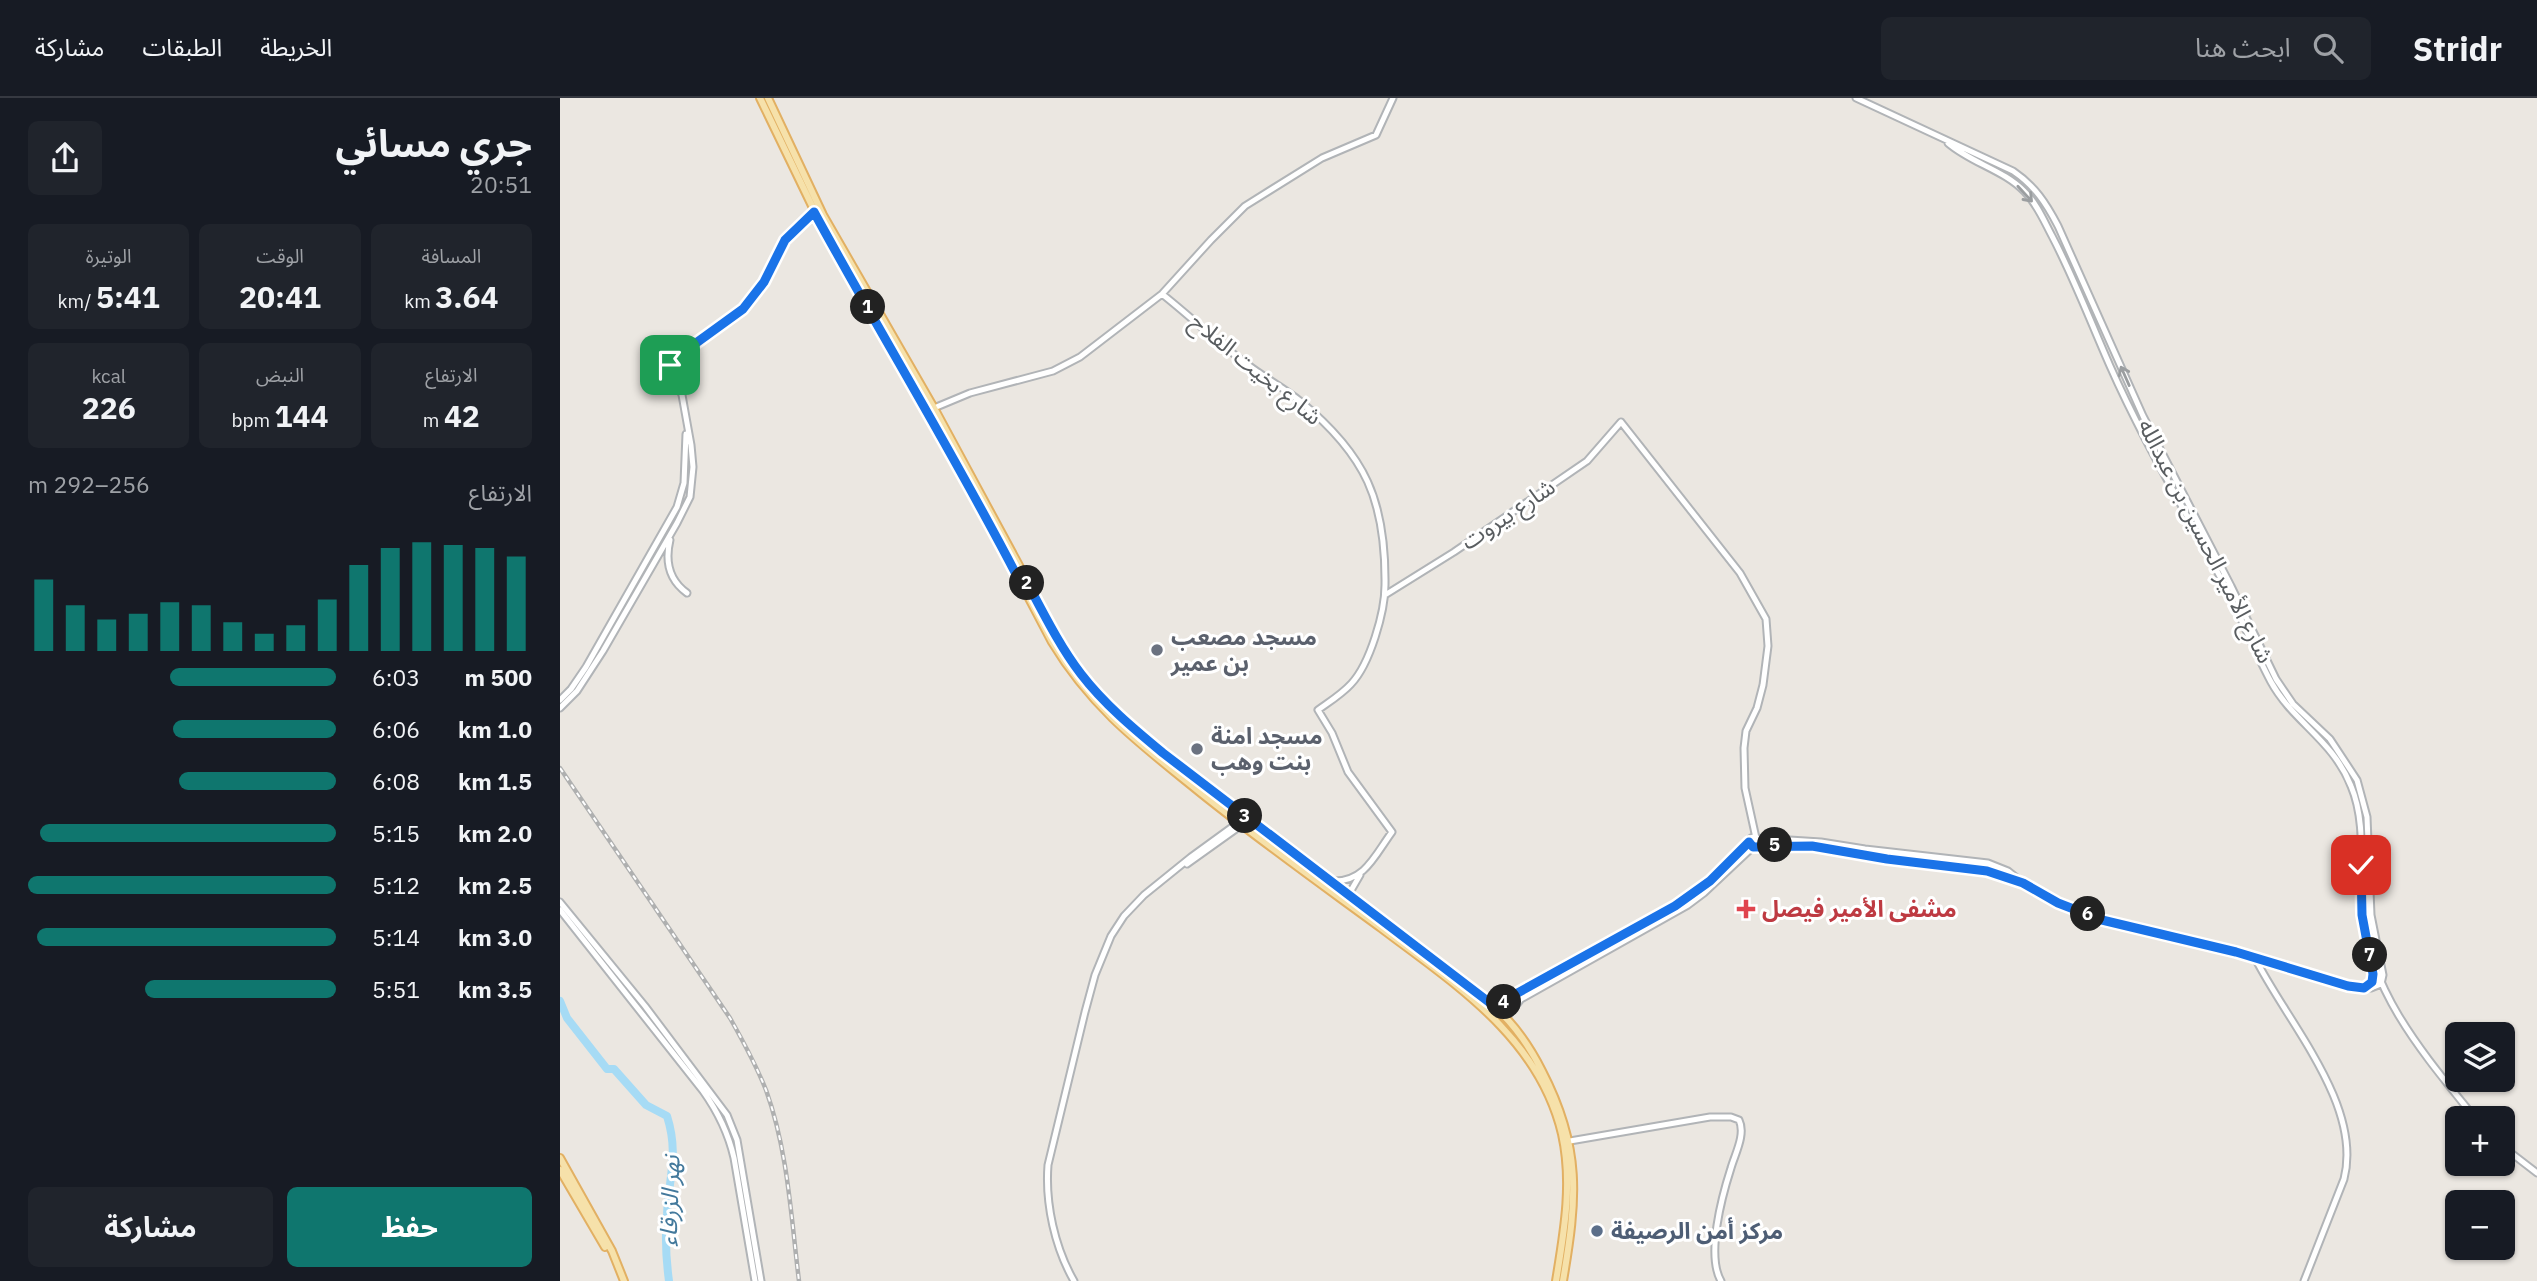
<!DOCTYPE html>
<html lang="ar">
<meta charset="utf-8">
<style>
:root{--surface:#171b24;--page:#20242c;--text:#f1f3f6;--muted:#9ea1a6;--line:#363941;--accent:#0f766e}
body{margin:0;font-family:"IBM Plex Sans","Noto Sans Arabic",sans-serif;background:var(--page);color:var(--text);direction:rtl;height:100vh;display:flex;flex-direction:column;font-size:26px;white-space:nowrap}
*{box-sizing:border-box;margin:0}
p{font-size:23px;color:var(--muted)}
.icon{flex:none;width:38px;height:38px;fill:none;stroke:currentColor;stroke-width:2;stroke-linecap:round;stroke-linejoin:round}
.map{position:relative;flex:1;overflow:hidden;direction:ltr}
.drawer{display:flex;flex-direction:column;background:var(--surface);width:560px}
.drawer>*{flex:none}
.buttons{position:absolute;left:1885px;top:924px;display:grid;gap:14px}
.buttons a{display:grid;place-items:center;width:70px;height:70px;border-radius:10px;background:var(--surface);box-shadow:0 2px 5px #0004;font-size:35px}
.pin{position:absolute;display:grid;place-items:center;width:60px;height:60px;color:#fff;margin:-30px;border-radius:14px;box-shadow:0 4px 10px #0006}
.km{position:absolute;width:35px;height:35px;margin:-18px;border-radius:50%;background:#222;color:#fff;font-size:19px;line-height:35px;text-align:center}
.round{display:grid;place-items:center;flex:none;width:74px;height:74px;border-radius:10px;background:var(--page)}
.headline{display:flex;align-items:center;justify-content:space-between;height:119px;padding:0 28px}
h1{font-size:38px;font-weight:700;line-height:52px}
.metrics{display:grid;grid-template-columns:repeat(3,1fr);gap:10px;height:119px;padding:7px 28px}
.metrics div{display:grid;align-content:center;border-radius:10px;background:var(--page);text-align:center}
.metrics b{font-size:30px;font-weight:700}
.metrics small{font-size:19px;font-weight:400}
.metrics p{font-size:19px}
.chart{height:196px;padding:14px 28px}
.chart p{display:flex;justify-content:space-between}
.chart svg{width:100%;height:126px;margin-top:7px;stroke:var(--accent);stroke-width:6}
.cta{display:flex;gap:14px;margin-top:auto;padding:14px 28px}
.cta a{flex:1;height:80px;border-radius:10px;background:var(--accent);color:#fff;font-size:28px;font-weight:700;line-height:80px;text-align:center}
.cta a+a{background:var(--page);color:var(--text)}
ul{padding:0 28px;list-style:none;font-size:23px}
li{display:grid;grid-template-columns:112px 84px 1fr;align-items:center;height:52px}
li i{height:18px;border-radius:9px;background:var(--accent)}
header{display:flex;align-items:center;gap:42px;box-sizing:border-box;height:98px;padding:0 35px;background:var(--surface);border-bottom:2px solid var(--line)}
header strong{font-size:33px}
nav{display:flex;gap:38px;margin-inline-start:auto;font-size:24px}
.search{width:490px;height:63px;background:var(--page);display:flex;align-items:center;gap:18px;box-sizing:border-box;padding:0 24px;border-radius:10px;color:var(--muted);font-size:26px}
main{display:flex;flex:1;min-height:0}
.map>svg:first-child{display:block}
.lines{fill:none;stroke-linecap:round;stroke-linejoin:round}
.river{stroke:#a6dbf5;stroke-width:8}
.minor-casing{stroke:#b1b4b7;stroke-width:9}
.major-casing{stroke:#e2b063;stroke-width:10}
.minor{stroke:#fff;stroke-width:5}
.major{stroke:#f6e1aa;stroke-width:6}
.rail-casing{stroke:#afb0b0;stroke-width:4.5}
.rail{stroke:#fff;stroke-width:2;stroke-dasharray:5;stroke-linecap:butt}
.oneway{stroke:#9b9ea0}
.route-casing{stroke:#fff;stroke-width:14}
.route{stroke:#1a73e8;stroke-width:9}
.worship-dot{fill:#6b7280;stroke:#fff;stroke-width:2.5}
.health-dot{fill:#e0444e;stroke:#fff;stroke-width:2.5}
.service-dot{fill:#5c6f8a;stroke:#fff;stroke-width:2.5}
.labels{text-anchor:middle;stroke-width:6;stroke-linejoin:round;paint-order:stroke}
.street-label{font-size:23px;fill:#595d60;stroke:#fff}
.worship-label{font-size:23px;font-weight:bold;fill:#5b616d;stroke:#fff;text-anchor:start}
.health-label{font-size:23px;font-weight:bold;fill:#be3a42;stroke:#fff;text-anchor:start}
.service-label{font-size:23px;font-weight:bold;fill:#4e5e75;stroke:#fff;text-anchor:start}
.water-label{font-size:24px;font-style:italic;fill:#43799c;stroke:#fff}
</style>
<header>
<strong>Stridr</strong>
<div class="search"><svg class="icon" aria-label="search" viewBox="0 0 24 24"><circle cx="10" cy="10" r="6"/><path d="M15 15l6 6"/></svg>ابحث هنا</div>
<nav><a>الخريطة</a><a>الطبقات</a><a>مشاركة</a></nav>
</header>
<main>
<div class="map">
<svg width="1977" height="1183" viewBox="0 0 1977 1183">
<rect width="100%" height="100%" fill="#ebe7e1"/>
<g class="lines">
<path class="river" d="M0 903 7 920 47 971H54L86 1007 107 1018C119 1056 109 1078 107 1116 105 1138 106 1161 109 1183"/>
<defs>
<path id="minor" d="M1296 0 1453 73C1475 88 1486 105 1498 128L1583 318 1671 488 1716 581 1733 606 1770 641 1797 682 1807 719 1811 817 1823 877 1821 886
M1388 45C1411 65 1444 72 1465 94 1477 106 1484 123 1492 138 1514 180 1531 225 1550 268 1584 345 1628 417 1667 492 1682 522 1695 554 1711 584 1733 624 1773 642 1791 688 1808 728 1798 776 1803 818 1811 897 1867 960 1915 1020
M602 196C631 219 658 245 688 267 705 280 724 290 740 303 806 357 826 403 825 487 825 514 810 566 791 586 782 596 769 604 758 612L772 635 788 674 832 734C815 757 805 784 773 783
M374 310 410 295 493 273 520 259 602 196 651 142 685 108 762 60 816 37 833 0
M110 442C105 463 109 482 127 495
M825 497 894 454 1027 363 1061 324 1180 475 1206 521 1208 548 1203 587 1197 610 1186 633 1184 650 1185 690 1196 740
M0 602 11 591 26 569 117 409 124 385 126 336
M0 610 17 593 43 553 117 425 130 399 133 369 131 347 122 297 111 271V264L183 211 204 184 225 142 255 114
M1189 744a5 5 0 1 1 10 0a5 5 0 1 1-10 0Z
M1197 740 1261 744 1305 751 1428 765 1448 773 1463 785 1498 805 1542 822 1676 854 1788 888 1811 890 1821 886
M1197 748H1252L1271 750 1327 761 1427 773 1460 784
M627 766 690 721
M789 796 800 777
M0 804 85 908 167 1017 177 1042 201 1183
M0 812 143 993C158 1014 168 1034 174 1060L195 1183
M1695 860C1727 924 1803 1007 1784 1081L1744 1183
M934 908 1115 808 1150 783 1189 744
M946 920 961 901 1128 807 1144 795 1193 749
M1010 1043 1150 1019H1171L1179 1022C1186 1036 1175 1056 1171 1070 1162 1098 1146 1157 1161 1183
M1942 1048 1977 1075
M514 1183C495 1150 485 1106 488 1067L525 914 535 877 551 838 564 818 584 797 631 759 686 719"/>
<path id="major" d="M200 0 255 114 403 375 492 544C530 607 575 642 631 687 692 737 757 783 821 830 895 886 979 939 1002 1036 1013 1085 1004 1134 996 1183
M208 0 263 117 374 310 503 549 521 575 543 600 578 635 603 655 934 908C954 926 970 949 982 973 1022 1050 1017 1101 1003 1183
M0 1060 52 1153 64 1183
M0 1072 45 1149"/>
</defs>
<use href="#minor" class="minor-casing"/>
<use href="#major" class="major-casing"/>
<use href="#minor" class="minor"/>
<use href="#major" class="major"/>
<defs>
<path id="rail" d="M0 670 170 920C183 943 196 967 206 992 228 1053 231 1119 239 1183"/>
</defs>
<use href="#rail" class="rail-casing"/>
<use href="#rail" class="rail"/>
</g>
<defs><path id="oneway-shaft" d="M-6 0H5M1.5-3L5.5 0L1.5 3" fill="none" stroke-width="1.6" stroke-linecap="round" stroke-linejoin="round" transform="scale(1.75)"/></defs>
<g class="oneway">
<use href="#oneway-shaft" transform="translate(1465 96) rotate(47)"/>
<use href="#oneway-shaft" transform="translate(1565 278) rotate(-114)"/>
</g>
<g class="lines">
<defs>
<path id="route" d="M110 267 114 261 183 211 204 184 225 142 254 114C321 237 394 356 458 480L463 477C481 510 498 546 521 576 544 606 574 631 603 655L934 908 1115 808 1150 783 1189 744 1193 749 1252 748 1327 761 1427 773 1463 785 1498 805 1542 822 1676 854 1788 888 1804 890 1812 884 1813 876 1802 817 1801 767"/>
</defs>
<use href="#route" class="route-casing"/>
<use href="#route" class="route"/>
</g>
<g class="worship-dot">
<circle cx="597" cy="552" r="7"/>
<circle cx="637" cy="651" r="7"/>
</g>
<path class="health-dot" d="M1182.5 800.5h7v7h7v7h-7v7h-7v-7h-7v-7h7z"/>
<circle class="service-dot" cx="1037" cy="1133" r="7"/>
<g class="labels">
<g class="street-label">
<text transform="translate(696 271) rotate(39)" y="8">شارع بخيت الفلاح</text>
<text transform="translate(948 416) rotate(-34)" y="8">شارع بيروت</text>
<text transform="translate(1646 443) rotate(63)" y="8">شارع الأمير الحسين بن عبدالله</text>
</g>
<g class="worship-label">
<text x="611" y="547">مسجد مصعب<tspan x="611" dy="26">بن عمير</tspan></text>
<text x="651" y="646">مسجد امنة<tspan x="651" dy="26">بنت وهب</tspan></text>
</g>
<g class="health-label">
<text x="1202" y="819">مشفى الأمير فيصل</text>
</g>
<g class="service-label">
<text x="1051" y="1141">مركز أمن الرصيفة</text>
</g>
<g class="water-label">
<text transform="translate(110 1103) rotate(-88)" y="8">نهر الزرقاء</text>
</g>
</g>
</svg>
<div class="buttons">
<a><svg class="icon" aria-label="layers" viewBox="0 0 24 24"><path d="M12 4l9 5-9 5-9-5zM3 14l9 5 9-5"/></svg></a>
<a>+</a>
<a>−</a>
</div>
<div class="pin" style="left:110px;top:267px;background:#1e9e55"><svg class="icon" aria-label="arrive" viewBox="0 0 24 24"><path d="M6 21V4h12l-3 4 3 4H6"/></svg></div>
<div class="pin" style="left:1801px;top:767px;background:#d93025"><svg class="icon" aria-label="check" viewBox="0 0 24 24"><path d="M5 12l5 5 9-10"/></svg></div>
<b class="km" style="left:308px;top:209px">1</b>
<b class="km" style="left:467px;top:485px">2</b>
<b class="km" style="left:685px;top:718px">3</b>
<b class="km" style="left:944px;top:904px">4</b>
<b class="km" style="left:1215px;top:747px">5</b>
<b class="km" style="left:1528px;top:816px">6</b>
<b class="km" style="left:1810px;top:857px">7</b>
</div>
<section class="drawer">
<div class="headline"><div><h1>جري مسائي</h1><p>20:51</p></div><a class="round"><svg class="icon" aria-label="share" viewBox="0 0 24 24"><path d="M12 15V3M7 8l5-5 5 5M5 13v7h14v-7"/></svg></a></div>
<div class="metrics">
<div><p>المسافة</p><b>3.64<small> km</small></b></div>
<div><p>الوقت</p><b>20:41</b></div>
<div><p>الوتيرة</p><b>5:41<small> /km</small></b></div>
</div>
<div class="metrics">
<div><p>الارتفاع</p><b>42<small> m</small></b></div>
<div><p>النبض</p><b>144<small> bpm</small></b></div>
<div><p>kcal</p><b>226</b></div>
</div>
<div class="chart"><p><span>الارتفاع</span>256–292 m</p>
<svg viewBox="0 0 160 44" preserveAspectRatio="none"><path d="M5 44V19M15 44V28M25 44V33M35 44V31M45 44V27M55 44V28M65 44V34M75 44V38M85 44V35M95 44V26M105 44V14M115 44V8M125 44V6M135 44V7M145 44V8M155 44V11"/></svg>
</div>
<ul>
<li><b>500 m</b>6:03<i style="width:54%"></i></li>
<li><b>1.0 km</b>6:06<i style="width:53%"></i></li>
<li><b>1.5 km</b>6:08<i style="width:51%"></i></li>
<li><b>2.0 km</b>5:15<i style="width:96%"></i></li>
<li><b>2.5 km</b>5:12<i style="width:100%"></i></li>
<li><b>3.0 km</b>5:14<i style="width:97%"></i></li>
<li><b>3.5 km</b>5:51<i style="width:62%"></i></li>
</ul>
<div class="cta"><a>حفظ</a><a>مشاركة</a></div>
</section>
</main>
